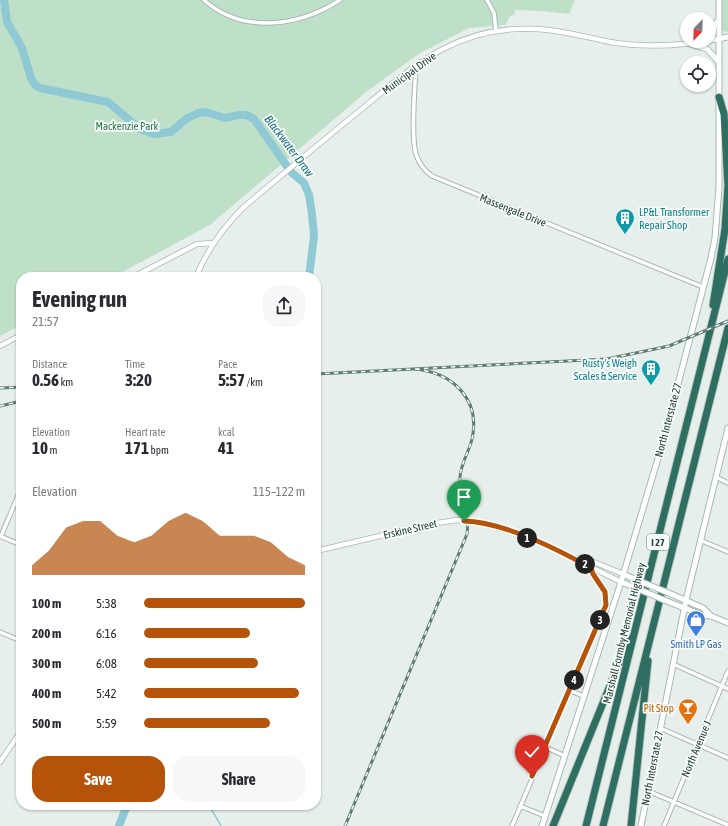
<!DOCTYPE html>
<meta charset="utf-8">
<style>
:root{--surface:#fff;--page:#f7f7f7;--text:#2b2b33;--muted:#7c7c81;--accent:#b45309}
body{margin:0;font-family:"Asap Condensed",sans-serif;background:var(--page);color:var(--text);height:100vh;display:flex;flex-direction:column;font-size:15px;white-space:nowrap}
*{box-sizing:border-box;margin:0}
p{font-size:13px;color:var(--muted)}
.icon{flex:none;width:22px;height:22px;fill:none;stroke:currentColor;stroke-width:2;stroke-linecap:round;stroke-linejoin:round}
.map{position:relative;flex:1;overflow:hidden}
.sheet{position:absolute;left:16px;top:272px;width:305px;height:538px;display:flex;flex-direction:column;background:var(--surface);border-radius:16px;box-shadow:0 1px 3px #0004}
.sheet>*{flex:none}
.needle{width:26px;rotate:203deg}
.buttons{position:absolute;left:680px;top:12px;display:grid;gap:8px}
.buttons a{display:grid;place-items:center;width:36px;height:36px;border-radius:50%;background:var(--surface);box-shadow:0 1px 3px #0004;font-size:20px}
.pin{position:absolute;display:grid;place-items:center;width:34px;height:34px;color:#fff;margin:-41px -17px;border-radius:50% 50% 50% 0;rotate:-45deg;box-shadow:0 0 4px #0007}
.pin .icon{rotate:45deg}
.km{position:absolute;width:20px;height:20px;margin:-10px;border-radius:50%;background:#222;color:#fff;font-size:11px;line-height:20px;text-align:center}
.round{display:grid;place-items:center;flex:none;width:42px;height:42px;border-radius:16px;background:var(--page)}
.overview{display:flex;align-items:center;justify-content:space-between;height:68px;padding:0 16px}
h1{font-size:22px;font-weight:700;line-height:30px}
.stats{display:grid;grid-template-columns:repeat(3,1fr);gap:6px;height:68px;padding:4px 16px}
.stats div{display:grid;align-content:center}
.stats b{font-size:17px;font-weight:700}
.stats small{font-size:11px;font-weight:400}
.stats p{font-size:11px}
.chart{height:112px;padding:8px 16px}
.chart p{display:flex;justify-content:space-between}
.chart svg{width:100%;height:72px;margin-top:4px;fill:var(--accent);opacity:.7}
.primary-button{display:flex;gap:8px;margin-top:auto;padding:8px 16px}
.primary-button a{flex:1;height:46px;border-radius:16px;background:var(--accent);color:#fff;font-size:16px;font-weight:700;line-height:46px;text-align:center}
.primary-button a+a{background:var(--page);color:var(--text)}
ul{padding:0 16px;list-style:none;font-size:13px}
li{display:grid;grid-template-columns:64px 48px 1fr;align-items:center;height:30px}
li i{height:10px;border-radius:5px;background:var(--accent)}
.map>svg:first-child{display:block}
.green{fill:#bfe0c8}
.lines{fill:none;stroke-linecap:round;stroke-linejoin:round}
.stream{stroke:#8ec9d4;stroke-width:1.5}
.river{stroke:#8ec9d4;stroke-width:8}
.minor-casing{stroke:#a8b8b2;stroke-width:5.5}
.tertiary-casing{stroke:#a8b8b2;stroke-width:6}
.secondary-casing{stroke:#a4bbb3;stroke-width:7}
.motorway-casing{stroke:#c2cac8;stroke-width:9}
.minor{stroke:#fff;stroke-width:3.5}
.tertiary{stroke:#fff;stroke-width:4.5}
.secondary{stroke:#fff;stroke-width:5}
.motorway{stroke:#2f6f62;stroke-width:7}
.rail-casing{stroke:#5f7d75;stroke-width:3}
.rail{stroke:#f7fbf9;stroke-width:1.5;stroke-dasharray:4.5;stroke-linecap:butt}
.secondary-bridge-casing{stroke:#a4bbb3;stroke-width:7;stroke-linecap:butt}
.secondary-bridge{stroke:#fff;stroke-width:5}
.route-casing{stroke:#fff;stroke-width:8}
.route{stroke:#b45309;stroke-width:5}
.labels{text-anchor:middle;stroke-width:3.5;stroke-linejoin:round;paint-order:stroke}
.shield{fill:#f7fbf9;stroke:#637a73;stroke-width:1}
.shield-label{font-size:10px;font-weight:bold;fill:#24423a}
.street-label{font-size:11px;fill:#24423a;stroke:#f7fbf9}
.park-label{font-size:11px;fill:#2d7a4b;stroke:#f7fbf9}
.culture-label{font-size:11px;fill:#0d838f;stroke:#f7fbf9;text-anchor:start}
.shop-label{font-size:11px;fill:#366cbe;stroke:#f7fbf9}
.food-label{font-size:11px;fill:#c56008;stroke:#f7fbf9;text-anchor:end}
.water-label{font-size:12px;font-style:italic;fill:#1c6f80;stroke:#f7fbf9}
</style>
<div class="map">
<svg width="728" height="826" viewBox="0 0 728 826">
<rect width="100%" height="100%" fill="#e6efeb"/>
<path class="green" d="M0 0H575L569 14 542 11 515 10V14L510 16 505 25 469 28 420 53 366 92 210 225 113 277H21V325L0 336Z
M722 0H728V32L722 31Z"/>
<g class="lines">
<path class="stream" d="M209 805 221 826"/>
<path class="river" d="M4 0 7 22 22 48 31 78 35 85 40 88 108 102 140 129 154 134 171 132 186 119 198 113 206 112 225 118 239 115H247L254 119 291 172 304 183 309 195 312 214 314 236 309 277
M119 826 127 805"/>
<defs>
<path id="minor" d="M204 0C243 35 300 26 340 0
M487 0 494 13 496 31
M416 66C415 85 410 142 417 157 420 165 425 171 432 176L703 287
M716 477 728 483
M0 536 21 545
M1 536 21 489
M700 540 728 552
M0 632 21 641
M673 664 728 689
M569 690 583 696
M660 728 728 758
M545 747 565 756
M648 791 728 825
M520 806 545 816
M512 826 606 605 605 592 593 574 591 568
M664 826 728 671"/>
<path id="tertiary" d="M133 277 197 244 214 243
M196 277C207 250 224 226 245 206 281 176 316 146 352 117 411 69 453 25 535 29 561 30 585 37 610 42 646 48 682 46 718 39
M0 346 21 335
M316 551 431 524 457 520 478 522 517 533 571 557 621 582
M579 558 596 563 623 574
M0 762 21 731"/>
<path id="secondary" d="M709 37 717 22
M718 39 728 37
M703 42 705 41
M691 44 707 49 719 62
M623 574 637 580
M621 582 636 588
M671 594 703 608 711 616
M664 600 702 615 711 616 728 623
M542 826 621 582 662 445 711 258 715 238 719 187V0
M641 826 686 600 728 428"/>
<path id="motorway" d="M713 305 725 229 728 186 724 114 719 97
M553 826 629 639
M586 826 728 259
M603 826 728 328
M631 826 648 661"/>
</defs>
<use href="#minor" class="minor-casing"/>
<use href="#tertiary" class="tertiary-casing"/>
<use href="#secondary" class="secondary-casing"/>
<use href="#motorway" class="motorway-casing"/>
<use href="#minor" class="minor"/>
<use href="#tertiary" class="tertiary"/>
<use href="#secondary" class="secondary"/>
<use href="#motorway" class="motorway"/>
<defs>
<path id="rail" d="M316 374 607 359 669 346 728 321
M0 388 21 387
M0 406 21 401
M345 826 467 534C468 526 468 518 466 510 464 498 459 489 460 477 461 463 469 452 472 439 481 399 452 372 414 369"/>
</defs>
<use href="#rail" class="rail-casing"/>
<use href="#rail" class="rail"/>
<defs>
<path id="secondary-bridge" d="M637 580 671 594
M636 588 664 600"/>
</defs>
<use href="#secondary-bridge" class="secondary-bridge-casing"/>
<use href="#secondary-bridge" class="secondary-bridge"/>
</g>
<g class="lines">
<defs>
<path id="route" d="M464 521C504 522 557 549 591 568L593 574 605 592 606 605 532 776"/>
</defs>
<use href="#route" class="route-casing"/>
<use href="#route" class="route"/>
</g>
<defs>
<symbol id="building-pin" viewBox="-11 -11 22 30"><path d="M0 17L-7.5 6A9.5 9.5 0 1 1 7.5 6Z" fill="#0f9aa8" stroke="#f7fbf9"/><path d="M-4-6H4V6H1V3H-1V6H-4ZM-2.5-4.3h1.7v1.8h-1.7ZM.8-4.3h1.7v1.8H.8ZM-2.5-1h1.7V.8h-1.7ZM.8-1h1.7V.8H.8Z" fill="#fff"/></symbol>
<symbol id="shop-pin" viewBox="-11 -11 22 30"><path d="M0 17L-7.5 6A9.5 9.5 0 1 1 7.5 6Z" fill="#3f7fe0" stroke="#f7fbf9"/><path d="M-5-2.5h2.3a2.7 3.5 0 0 1 5.4 0H5L5.5 6h-11ZM-1.5-2.5h3a1.5 2.3 0 0 0-3 0Z" fill="#fff"/></symbol>
<symbol id="bar-pin" viewBox="-11 -11 22 30"><path d="M0 17L-7.5 6A9.5 9.5 0 1 1 7.5 6Z" fill="#e8710a" stroke="#f7fbf9"/><path d="M-6-5H6L.8 .8V4.5H3.5V6h-7V4.5H-.8V.8Z" fill="#fff"/></symbol>
</defs>
<g fill-rule="evenodd">
<use href="#building-pin" x="614" y="207" width="22" height="30"/>
<use href="#building-pin" x="640" y="358" width="22" height="30"/>
<use href="#shop-pin" x="685" y="609" width="22" height="30"/>
<use href="#bar-pin" x="677" y="697" width="22" height="30"/>
</g>
<g class="labels">
<rect class="shield" x="647" y="534" width="22" height="16" rx="3"/>
<g class="shield-label">
<text x="658" y="546">I 27</text>
</g>
<g class="street-label">
<text transform="translate(409 73) rotate(-36)" y="4">Municipal Drive</text>
<text transform="translate(513 210) rotate(22)" y="4">Massengale Drive</text>
<text transform="translate(668 420) rotate(-75)" y="4">North Interstate 27</text>
<text transform="translate(410 529) rotate(-13)" y="4">Erskine Street</text>
<text transform="translate(624 633) rotate(-76)" y="4">Marshall Formby Memorial Highway</text>
<text transform="translate(696 749) rotate(-67)" y="4">North Avenue J</text>
<text transform="translate(652 768) rotate(-79)" y="4">North Interstate 27</text>
</g>
<g class="park-label">
<text x="127" y="130">Mackenzie Park</text>
</g>
<g class="culture-label">
<text x="639" y="216">LP&amp;L Transformer<tspan x="639" dy="13">Repair Shop</tspan></text>
<text x="637" y="367" text-anchor="end">Rusty's Weigh<tspan x="637" dy="13">Scales &amp; Service</tspan></text>
</g>
<g class="shop-label">
<text x="696" y="648">Smith LP Gas</text>
</g>
<g class="food-label">
<text x="674" y="712">Pit Stop</text>
</g>
<g class="water-label">
<text transform="translate(289 146) rotate(53)" y="4">Blackwater Draw</text>
</g>
</g>
</svg>
<div class="buttons">
<a><svg class="needle" viewBox="-14 -14 28 28"><path d="M0-13l5 13h-10z" fill="#e53935"/><path d="M0 13l5-13h-10z" fill="#7c7c81"/></svg></a>
<a><svg class="icon" aria-label="locate" viewBox="0 0 24 24"><circle cx="12" cy="12" r="6"/><path d="M12 2v4M12 18v4M2 12h4M18 12h4"/></svg></a>
</div>
<div class="pin" style="left:464px;top:521px;background:#1e9e55"><svg class="icon" aria-label="arrive" viewBox="0 0 24 24"><path d="M6 21V4h12l-3 4 3 4H6"/></svg></div>
<div class="pin" style="left:532px;top:776px;background:#d93025"><svg class="icon" aria-label="check" viewBox="0 0 24 24"><path d="M5 12l5 5 9-10"/></svg></div>
<b class="km" style="left:527px;top:538px">1</b>
<b class="km" style="left:585px;top:564px">2</b>
<b class="km" style="left:600px;top:620px">3</b>
<b class="km" style="left:574px;top:680px">4</b>
<section class="sheet">
<div class="overview"><div><h1>Evening run</h1><p>21:57</p></div><a class="round"><svg class="icon" aria-label="share" viewBox="0 0 24 24"><path d="M12 15V3M7 8l5-5 5 5M5 13v7h14v-7"/></svg></a></div>
<div class="stats">
<div><p>Distance</p><b>0.56<small> km</small></b></div>
<div><p>Time</p><b>3:20</b></div>
<div><p>Pace</p><b>5:57<small> /km</small></b></div>
</div>
<div class="stats">
<div><p>Elevation</p><b>10<small> m</small></b></div>
<div><p>Heart rate</p><b>171<small> bpm</small></b></div>
<div><p>kcal</p><b>41</b></div>
</div>
<div class="chart"><p><span>Elevation</span>115–122 m</p>
<svg viewBox="0 0 160 44" preserveAspectRatio="none"><path d="M0 44V38L10 29L20 15L30 11L40 11L50 20L60 24L70 20L80 11L90 6L100 11L110 20L120 20L130 20L140 24L150 33L160 38V44z"/></svg>
</div>
<ul>
<li><b>100 m</b>5:38<i style="width:100%"></i></li>
<li><b>200 m</b>6:16<i style="width:66%"></i></li>
<li><b>300 m</b>6:08<i style="width:71%"></i></li>
<li><b>400 m</b>5:42<i style="width:96%"></i></li>
<li><b>500 m</b>5:59<i style="width:78%"></i></li>
</ul>
<div class="primary-button"><a>Save</a><a>Share</a></div>
</section>
</div>
